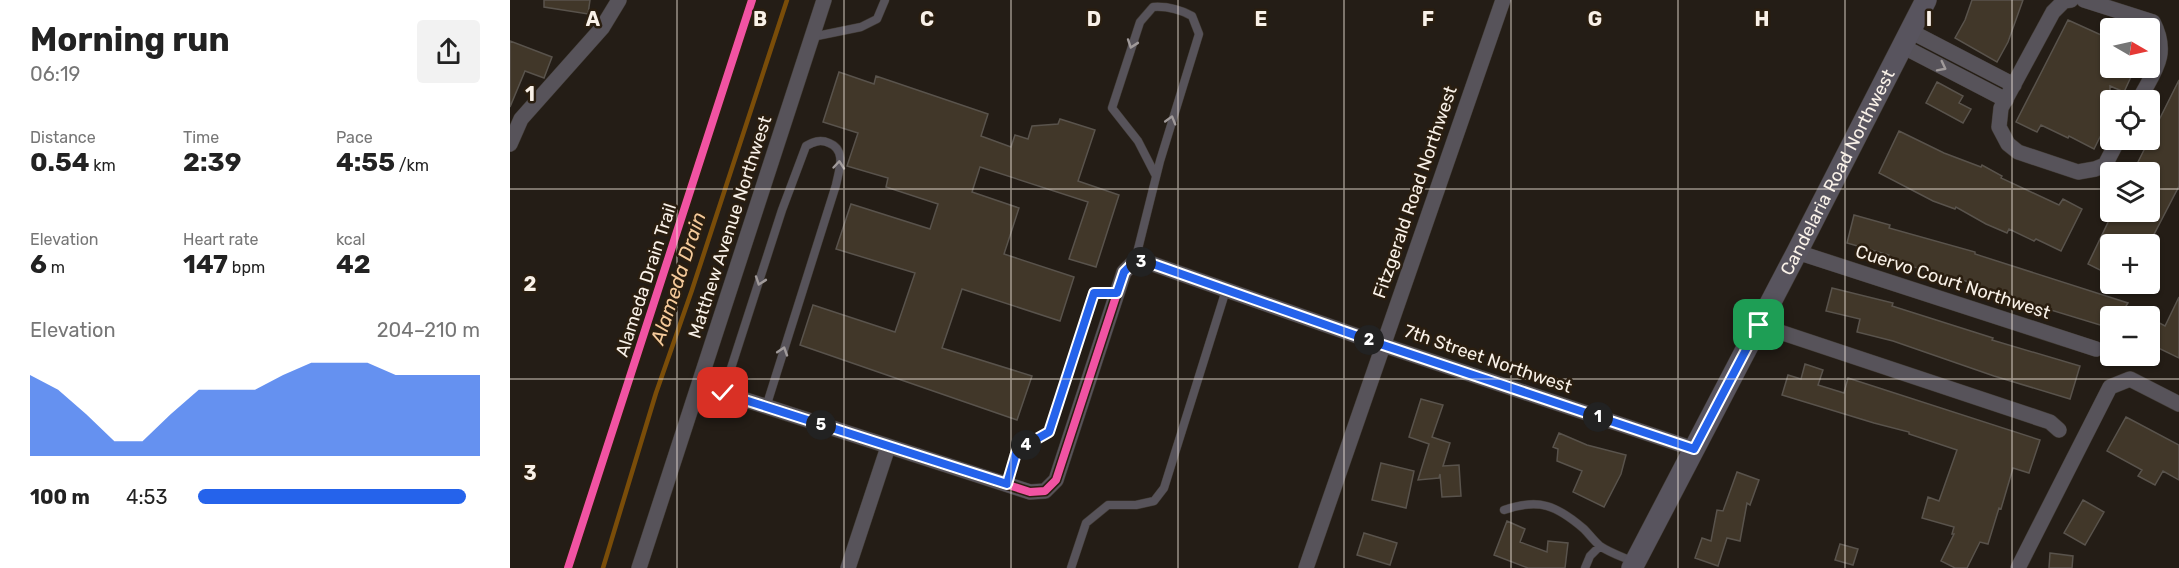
<!DOCTYPE html>
<meta charset="utf-8">
<style>
:root{--surface:#fff;--page:#f2f2f2;--text:#222;--muted:#767676;--accent:#2563eb}
body{margin:0;font-family:Rubik,sans-serif;background:var(--page);color:var(--text);height:100vh;display:flex;flex-direction:column;font-size:22px;white-space:nowrap}
*{box-sizing:border-box;margin:0}
p{font-size:20px;color:var(--muted)}
.icon{flex:none;width:33px;height:33px;fill:none;stroke:currentColor;stroke-width:2;stroke-linecap:round;stroke-linejoin:round}
.map{position:relative;flex:1;overflow:hidden}
.drawer{display:flex;flex-direction:column;background:var(--surface);width:510px}
.drawer>*{flex:none}
.needle{width:39px;rotate:99deg}
.fabs{position:absolute;left:1590px;top:18px;display:grid;gap:12px}
.fabs a{display:grid;place-items:center;width:60px;height:60px;border-radius:6px;background:var(--surface);box-shadow:0 2px 4px #0004;font-size:30px}
.pin{position:absolute;display:grid;place-items:center;width:51px;height:51px;color:#fff;margin:-26px;border-radius:12px;box-shadow:0 3px 9px #0006}
.km{position:absolute;width:30px;height:30px;margin:-15px;border-radius:50%;background:#222;color:#fff;font-size:16px;line-height:30px;text-align:center}
.round{display:grid;place-items:center;flex:none;width:63px;height:63px;border-radius:6px;background:var(--page)}
.head{display:flex;align-items:center;justify-content:space-between;height:102px;padding:0 30px}
h1{font-size:33px;font-weight:700;line-height:45px}
.metrics{display:grid;grid-template-columns:repeat(3,1fr);gap:9px;height:102px;padding:6px 30px}
.metrics div{display:grid;align-content:center}
.metrics b{font-size:26px;font-weight:700}
.metrics small{font-size:16px;font-weight:400}
.metrics p{font-size:16px}
.chart{height:168px;padding:12px 30px}
.chart p{display:flex;justify-content:space-between}
.chart svg{width:100%;height:108px;margin-top:6px;fill:var(--accent);opacity:.7}
ul{padding:0 30px;list-style:none;font-size:20px}
li{display:grid;grid-template-columns:96px 72px 1fr;align-items:center;height:45px}
li i{height:15px;border-radius:8px;background:var(--accent)}
main{display:flex;flex:1;min-height:0}
.map>svg:first-child{display:block}
.lines{fill:none;stroke-linecap:round;stroke-linejoin:round}
.stream{stroke:#7a4d09;stroke-width:4.5}
.building{fill:#413729;stroke:#59534c;stroke-width:1.5}
.service-casing{stroke:#413b34;stroke-width:9}
.minor-casing{stroke:#413b34;stroke-width:16}
.secondary-casing{stroke:#413b34;stroke-width:22}
.service{stroke:#57535a;stroke-width:8}
.minor{stroke:#57535a;stroke-width:15}
.secondary{stroke:#58545e;stroke-width:21}
.cycleway-casing{stroke:#2a1e10;stroke-width:11}
.cycleway{stroke:#f153a3;stroke-width:8}
.oneway{stroke:#a09a9a}
.route-casing{stroke:#fff;stroke-width:12}
.route{stroke:#2563eb;stroke-width:8}
.grid{fill:none;stroke:#f9f1e8;stroke-width:1.5;stroke-opacity:0.55}
.labels{text-anchor:middle;stroke-width:5;stroke-linejoin:round;paint-order:stroke}
.street-label{font-size:18px;fill:#f9f1e8;stroke:#2a1e10}
.water-label{font-size:20px;font-style:italic;fill:#f5ca9a;stroke:#2a1e10}
.grid-label{font-size:20px;text-anchor:middle;font-weight:bold;fill:#f9f1e8;stroke:#2a1e10;stroke-width:5;stroke-linejoin:round;paint-order:stroke}
</style>
<main>
<section class="drawer">
<div class="head"><div><h1>Morning run</h1><p>06:19</p></div><a class="round"><svg class="icon" aria-label="share" viewBox="0 0 24 24"><path d="M12 15V3M7 8l5-5 5 5M5 13v7h14v-7"/></svg></a></div>
<div class="metrics">
<div><p>Distance</p><b>0.54<small> km</small></b></div>
<div><p>Time</p><b>2:39</b></div>
<div><p>Pace</p><b>4:55<small> /km</small></b></div>
</div>
<div class="metrics">
<div><p>Elevation</p><b>6<small> m</small></b></div>
<div><p>Heart rate</p><b>147<small> bpm</small></b></div>
<div><p>kcal</p><b>42</b></div>
</div>
<div class="chart"><p><span>Elevation</span>204–210 m</p>
<svg viewBox="0 0 160 44" preserveAspectRatio="none"><path d="M0 44V11L10 17L20 27L30 38L40 38L50 27L60 17L70 17L80 17L90 11L100 6L110 6L120 6L130 11L140 11L150 11L160 11V44z"/></svg>
</div>
<ul>
<li><b>100 m</b>4:53<i style="width:95%"></i></li>
</ul>
</section>
<div class="map">
<svg width="1669" height="568" viewBox="0 0 1669 568">
<rect width="100%" height="100%" fill="#241d16"/>
<g class="lines">
<path class="stream" d="M93 568 146 393 182 290 277 0"/>
</g>
<path class="building" d="M34 0H80L78 14 34 7Z
M1462 0H1513L1498 42 1487 62 1445 38 1455 20Z
M1558 20 1600 39V50L1592 68H1625L1614 92 1600 86V117L1584 149 1559 136 1558 138 1531 125 1527 132 1506 122Z
M0 41 42 57 34 78 15 71 0 107Z
M329 72 364 84 366 76 478 114 471 136 501 147 505 135 518 139 522 126 548 124 550 119 585 130 568 181 609 195 586 267 559 259 578 202 470 167 462 192 509 208 494 254 564 277 550 321 452 289 432 348 522 376 507 420 290 345 303 305 385 332 405 273 326 249 341 204 420 229 428 204 376 187 378 178 337 166 348 133 313 122Z
M1669 80V186L1639 244H1600V275L1578 264 1603 212H1640V172H1623Z
M1427 82 1453 96 1449 103 1461 109 1453 123 1416 103Z
M1389 131 1434 153 1471 167 1472 165 1492 176 1491 178 1549 205 1553 199 1572 209 1551 251 1526 239 1524 241 1499 229 1497 233 1476 224 1446 207 1445 209 1423 201 1369 173Z
M1344 215 1380 225 1379 228 1465 252V254L1618 303 1616 306 1636 316H1600V328L1462 286 1463 283 1378 260 1379 255 1337 243Z
M1322 288 1383 303 1382 306 1483 338 1482 340 1570 366 1560 399 1484 376 1383 341 1347 332 1350 319 1316 311Z
M1669 297V358L1640 344V318L1655 326Z
M1295 364 1313 370 1308 385 1334 393 1338 378 1530 440 1519 473 1503 468 1491 509 1489 508 1478 544 1470 542 1457 568H1445L1431 561 1444 534H1442L1444 527 1412 518 1418 497 1429 501 1447 450 1399 434V432L1364 423 1272 395 1278 375 1291 379Z
M911 399 933 405 922 437 940 443 933 466 949 465 951 496 932 497 930 474 929 478 908 480 919 444 899 437Z
M1616 417 1669 445V480L1653 471 1645 485 1628 476 1632 470 1597 451Z
M1049 433 1077 445 1116 455 1111 474 1094 507 1063 492 1072 471 1047 461 1048 449 1043 447Z
M871 463 904 471 896 508 862 500Z
M1227 472 1249 480 1240 505 1237 503 1230 541 1217 538 1208 566 1185 558 1192 538 1201 541 1207 510 1213 511Z
M1573 500 1594 512 1575 545 1554 533Z
M997 521 1015 529 1010 542 1037 552 1038 541 1058 543 1055 568H1018L984 555Z
M854 533 887 543 880 565 847 555Z
M1330 544 1348 549 1343 565 1325 560Z
M1540 553 1563 556 1562 568H1539Z"/>
<g class="lines">
<defs>
<path id="service" d="M302 37 351 27 367 19 375 0
M625 261 650 161 689 34 682 16C669 9 658 6 643 7L630 22 602 108 628 141 646 176
M213 393 272 210 296 146C303 142 310 139 319 143 337 150 329 170 326 185L256 407
M497 484 507 450 539 432 584 293H607
M994 510C1029 498 1046 505 1074 529 1079 534 1084 541 1090 546 1100 553 1113 557 1124 562
M561 568 576 523 598 505H626L644 501 654 488 716 290
M1075 568 1080 556 1090 546"/>
<path id="minor" d="M1561 0 1554 1 1543 12 1491 108 1489 127 1498 144 1508 152 1568 172 1585 169 1595 165 1608 140
M1574 0 1643 22C1660 55 1644 71 1629 100
M1400 31 1504 85
M1392 46 1496 100
M0 144 11 119 92 28 109 0
M1287 252 1586 349
M1249 325 1540 422 1549 430
M205 390 520 492 535 491 546 480 614 272 625 261 640 263 873 345 1184 449
M129 568 314 0
M338 568 378 447
M796 568 993 0
M1508 568 1600 387 1620 379 1669 404"/>
<g id="secondary">
<path id="s1" d="M1122 568 1287 252 1416 0"/>
</g>
</defs>
<use href="#service" class="service-casing"/>
<use href="#minor" class="minor-casing"/>
<use href="#secondary" class="secondary-casing"/>
<use href="#service" class="service"/>
<use href="#minor" class="minor"/>
<use href="#secondary" class="secondary"/>
<defs>
<path id="cycleway" d="M205 390 520 492 535 491 546 480 614 272 625 261 640 263 873 345 1184 449
M58 568 242 0"/>
</defs>
<use href="#cycleway" class="cycleway-casing"/>
<use href="#cycleway" class="cycleway"/>
</g>
<defs><path id="oneway-chevron" d="M-2-3.5L2.5 0L-2 3.5" fill="none" stroke-width="1.6" stroke-linecap="round" stroke-linejoin="round" transform="scale(1.5)"/></defs>
<g class="oneway">
<use href="#oneway-chevron" transform="translate(622 44) rotate(109)"/>
<use href="#oneway-chevron" transform="translate(1432 67) rotate(27)"/>
<use href="#oneway-chevron" transform="translate(661 120) rotate(-74)"/>
<use href="#oneway-chevron" transform="translate(329 165) rotate(-85)"/>
<use href="#oneway-chevron" transform="translate(250 281) rotate(109)"/>
<use href="#oneway-chevron" transform="translate(273 351) rotate(-72)"/>
</g>
<g class="lines">
<defs>
<path id="route" d="M213 393 497 484 507 450 539 432 584 293H607L614 272 625 261 640 263 873 345 1184 449 1249 325"/>
</defs>
<use href="#route" class="route-casing"/>
<use href="#route" class="route"/>
</g>
<path class="grid" d="M167 0V568M334 0V568M501 0V568M668 0V568M834 0V568M1001 0V568M1168 0V568M1335 0V568M1502 0V568M0 189H1600M1640 189H1669M0 379H1669"/>
<g class="labels">
<g class="street-label">
<text dy="6" stroke="none"><textPath href="#s1" startOffset="446">Candelaria Road Northwest</textPath></text>
<text transform="translate(905 192) rotate(-71)" y="6">Fitzgerald Road Northwest</text>
<text transform="translate(220 227) rotate(-72)" y="6">Matthew Avenue Northwest</text>
<text transform="translate(136 280) rotate(-72)" y="6">Alameda Drain Trail</text>
<text transform="translate(1443 282) rotate(18)" y="6">Cuervo Court Northwest</text>
<text transform="translate(978 359) rotate(19)" y="6">7th Street Northwest</text>
</g>
<g class="water-label">
<text transform="translate(168 278) rotate(-72)" y="7">Alameda Drain</text>
</g>
</g>
<g class="grid-label">
<text x="83" y="26">A</text>
<text x="250" y="26">B</text>
<text x="417" y="26">C</text>
<text x="584" y="26">D</text>
<text x="751" y="26">E</text>
<text x="918" y="26">F</text>
<text x="1085" y="26">G</text>
<text x="1252" y="26">H</text>
<text x="1419" y="26">I</text>
<text x="20" y="101">1</text>
<text x="20" y="291">2</text>
<text x="20" y="480">3</text>
</g>
</svg>
<div class="fabs">
<a><svg class="needle" viewBox="-14 -14 28 28"><path d="M0-13l5 13h-10z" fill="#e53935"/><path d="M0 13l5-13h-10z" fill="#767676"/></svg></a>
<a><svg class="icon" aria-label="locate" viewBox="0 0 24 24"><circle cx="12" cy="12" r="6"/><path d="M12 2v4M12 18v4M2 12h4M18 12h4"/></svg></a>
<a><svg class="icon" aria-label="layers" viewBox="0 0 24 24"><path d="M12 4l9 5-9 5-9-5zM3 14l9 5 9-5"/></svg></a>
<a>+</a>
<a>−</a>
</div>
<div class="pin" style="left:1249px;top:325px;background:#1e9e55"><svg class="icon" aria-label="arrive" viewBox="0 0 24 24"><path d="M6 21V4h12l-3 4 3 4H6"/></svg></div>
<div class="pin" style="left:213px;top:393px;background:#d93025"><svg class="icon" aria-label="check" viewBox="0 0 24 24"><path d="M5 12l5 5 9-10"/></svg></div>
<b class="km" style="left:1088px;top:417px">1</b>
<b class="km" style="left:859px;top:340px">2</b>
<b class="km" style="left:631px;top:262px">3</b>
<b class="km" style="left:516px;top:445px">4</b>
<b class="km" style="left:311px;top:425px">5</b>
</div>
</main>
